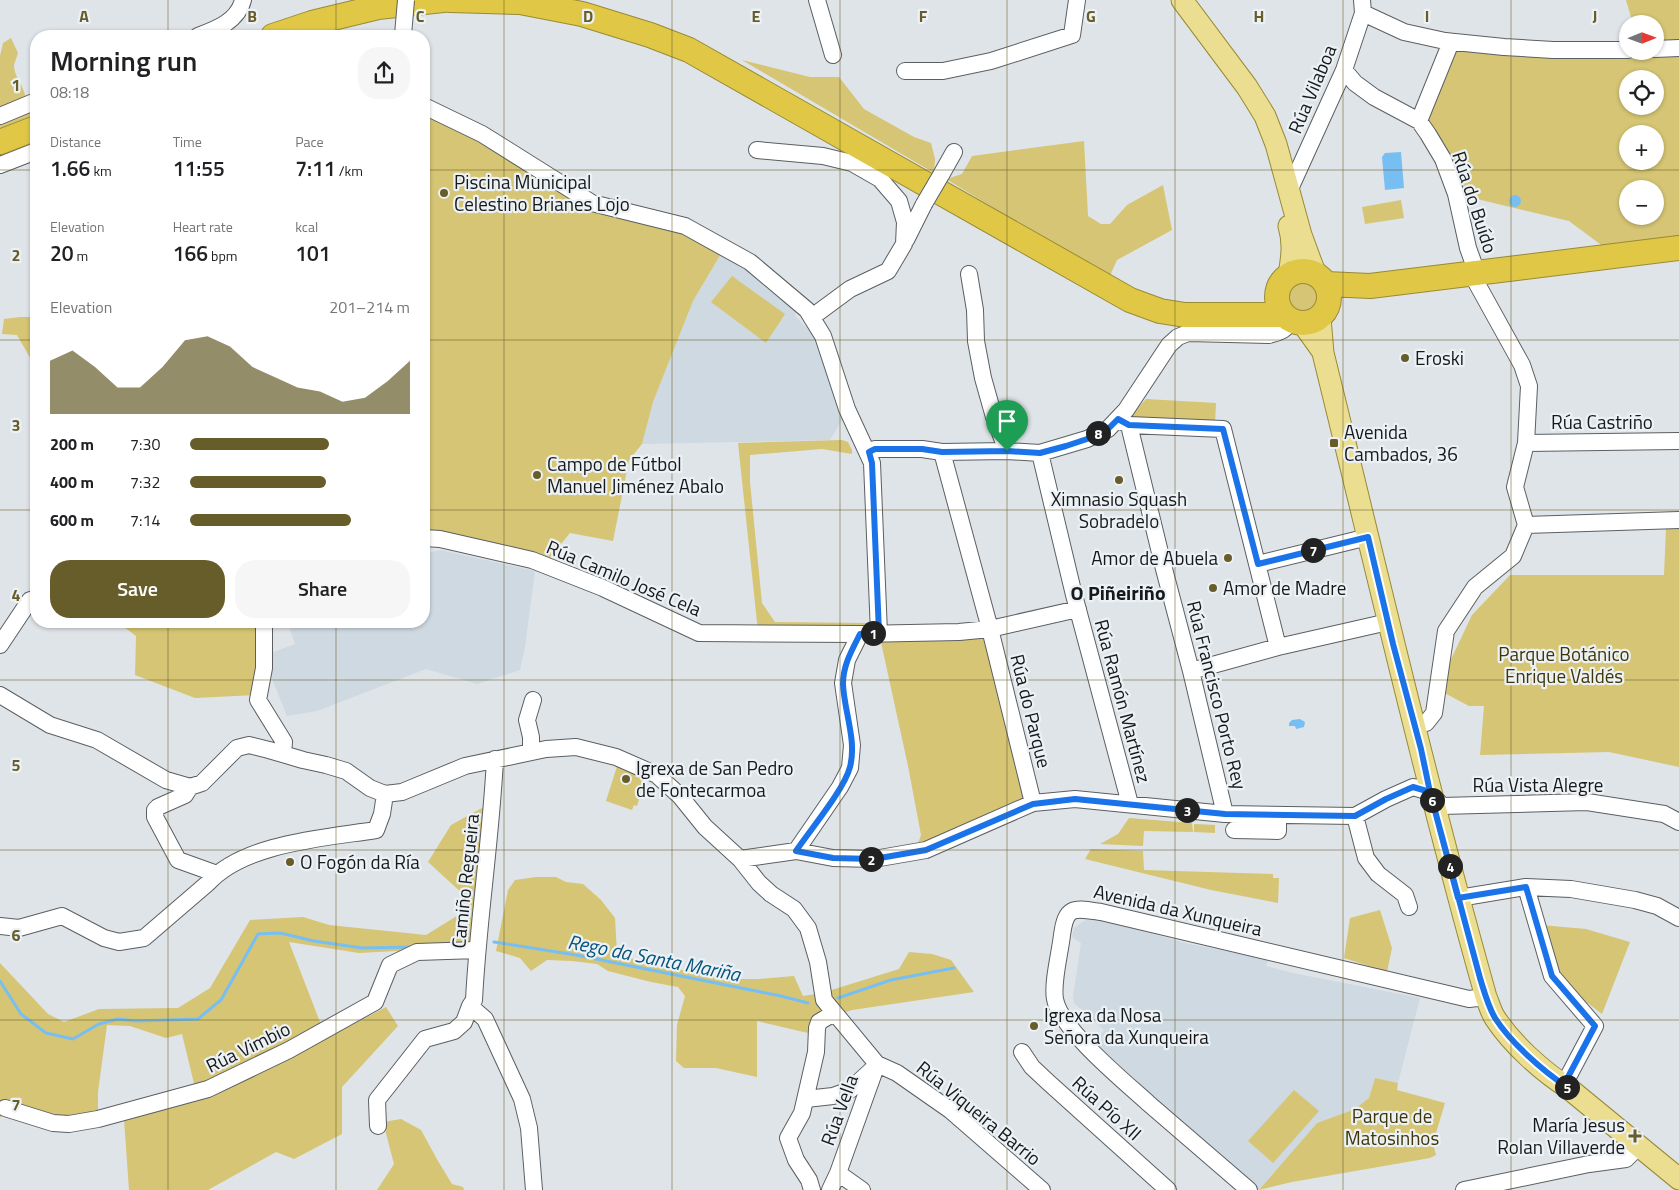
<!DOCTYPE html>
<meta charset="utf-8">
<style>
:root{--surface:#fff;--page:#f6f6f6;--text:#202124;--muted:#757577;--accent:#675d2a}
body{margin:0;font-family:"Titillium Web",sans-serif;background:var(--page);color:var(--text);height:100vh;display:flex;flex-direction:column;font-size:19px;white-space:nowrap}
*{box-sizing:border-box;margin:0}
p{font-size:16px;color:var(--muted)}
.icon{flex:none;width:28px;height:28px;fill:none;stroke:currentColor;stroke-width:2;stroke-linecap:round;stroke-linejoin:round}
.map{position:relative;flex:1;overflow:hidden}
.details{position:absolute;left:30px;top:30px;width:400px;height:598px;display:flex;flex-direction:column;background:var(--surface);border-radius:20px;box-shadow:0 1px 4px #0004}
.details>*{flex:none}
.needle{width:32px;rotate:89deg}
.tools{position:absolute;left:1619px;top:15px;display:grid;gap:10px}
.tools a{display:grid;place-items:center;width:45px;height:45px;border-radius:50%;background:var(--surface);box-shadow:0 1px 4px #0004;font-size:25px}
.pin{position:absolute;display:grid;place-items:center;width:42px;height:42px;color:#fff;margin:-51px -21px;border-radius:50% 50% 50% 0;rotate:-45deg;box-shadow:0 0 5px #0007}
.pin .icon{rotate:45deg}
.km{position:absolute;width:25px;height:25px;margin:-12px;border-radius:50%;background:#222;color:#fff;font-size:14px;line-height:25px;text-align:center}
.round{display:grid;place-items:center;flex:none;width:52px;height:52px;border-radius:20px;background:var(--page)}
.overview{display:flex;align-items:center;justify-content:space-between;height:85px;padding:0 20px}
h1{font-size:28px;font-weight:600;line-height:38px}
.metrics{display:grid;grid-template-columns:repeat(3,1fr);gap:8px;height:85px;padding:5px 20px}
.metrics div{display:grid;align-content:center}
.metrics b{font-size:21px;font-weight:600}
.metrics small{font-size:14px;font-weight:400}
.metrics p{font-size:14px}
.chart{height:140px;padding:10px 20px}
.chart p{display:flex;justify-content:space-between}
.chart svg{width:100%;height:90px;margin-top:5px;fill:var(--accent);opacity:.7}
.primary-button{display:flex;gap:10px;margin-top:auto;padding:10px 20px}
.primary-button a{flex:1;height:58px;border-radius:20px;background:var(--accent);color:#fff;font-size:20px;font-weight:600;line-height:58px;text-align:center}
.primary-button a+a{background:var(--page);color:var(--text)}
ul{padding:0 20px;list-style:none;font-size:16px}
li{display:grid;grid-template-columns:80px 60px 1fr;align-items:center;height:38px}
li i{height:12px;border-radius:6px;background:var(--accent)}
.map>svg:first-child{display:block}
.built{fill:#ced9e2}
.green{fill:#d5c574;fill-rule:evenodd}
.water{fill:#77bff2}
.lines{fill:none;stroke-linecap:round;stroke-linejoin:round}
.stream{stroke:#77bff2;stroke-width:3}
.minor-casing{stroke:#5b5f62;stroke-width:18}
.major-casing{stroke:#998a36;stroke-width:23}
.highway-casing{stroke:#998a36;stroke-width:26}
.minor{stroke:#fff;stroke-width:16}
.major{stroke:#ecde90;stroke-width:21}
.highway{stroke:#e0c846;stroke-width:24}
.minor-bridge-casing{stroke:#5b5f62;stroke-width:18;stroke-linecap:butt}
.minor-bridge{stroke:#fff;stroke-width:16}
.route-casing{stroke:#fff;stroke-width:10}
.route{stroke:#1a73e8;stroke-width:6}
.grid{fill:none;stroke:#675d2a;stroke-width:1;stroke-opacity:0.55}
.poi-dot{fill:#675d2a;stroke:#ecf1f5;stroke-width:2}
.labels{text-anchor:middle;stroke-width:4.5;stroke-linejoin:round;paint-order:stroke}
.street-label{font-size:19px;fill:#161819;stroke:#ecf1f5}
.poi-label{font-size:19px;fill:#161819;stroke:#ecf1f5;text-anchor:start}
.park-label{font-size:19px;fill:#3f3607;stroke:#ecf1f5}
.neighbourhood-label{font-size:20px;font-weight:bold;fill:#161819;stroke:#ecf1f5}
.water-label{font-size:20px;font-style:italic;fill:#06537d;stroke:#ecf1f5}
.grid-label{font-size:16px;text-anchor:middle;font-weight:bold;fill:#675d2a;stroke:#ecf1f5;stroke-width:4.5;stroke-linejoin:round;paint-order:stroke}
</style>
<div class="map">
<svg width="1679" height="1190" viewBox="0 0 1679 1190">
<rect width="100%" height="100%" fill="#dfe4e8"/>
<path class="built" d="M722 252 797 308 795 316 812 333 819 344 843 418 830 440 642 444 653 402 693 301Z
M440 550 535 571 525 647 520 670 477 684 426 669 317 711 287 716 263 656 295 644 287 621H424V554Z
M1097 918 1189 944 1238 953 1268 960 1266 966 1293 973 1420 998 1398 1083 1375 1078 1369 1098 1355 1109 1317 1123 1259 1190 1094 1045 1104 1030 1074 1003 1073 997 1081 943 1072 937 1074 928 1084 921Z"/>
<path class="green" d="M1626 0H1679V245L1616 256 1569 221 1456 194 1419 121 1451 42 1628 51H1655V24H1633ZM1628 79H1655V106H1628ZM1628 134H1655V161H1628ZM1628 189H1655V216H1628Z
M11 38 18 53C17 56 15 62 14 65 14 79 27 87 26 105L36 101V117L0 131V56L3 43Z
M742 60 810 77H839L864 109 914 137 931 143 935 159 934 173Z
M424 110 594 197 685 226 722 252 693 301 653 402 642 444 629 460 613 541 570 533 548 560 424 532Z
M1084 141 1088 216 1101 224H1110L1127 205 1163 185 1172 230 1117 260 1109 278 946 179 962 174 972 156Z
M1401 200 1404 218 1365 224 1362 207Z
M732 276 785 314 766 343 711 302Z
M1287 297a16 16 0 1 1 32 0a16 16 0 1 1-32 0Z
M20 317H36V368L17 335 2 334 4 319Z
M1146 399 1216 403 1215 424 1131 418 1133 413Z
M842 440 848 442 852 450V454L822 449 750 455V482L762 603 775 622 869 623V625L879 633 990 629 1033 803 915 852 921 835 908 766 879 633H759L757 622 738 443Z
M1666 528H1679V767L1609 752 1480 755 1484 706H1469L1437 689 1472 615 1510 575H1664Z
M116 621H268L257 695 195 698 135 675 136 636Z
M619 760 647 774 637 806 634 805 632 810 606 801Z
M493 802 469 947 359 953 289 942 320 1022 328 1038 386 1007 398 1026 342 1087V1134L294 1159 276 1152 208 1190H129L124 1119 197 1096 182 1034 166 1038 130 1026 107 1025 98 1092V1119L69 1124 5 1108 0 1118V963L48 1014 64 1022 99 1009 178 1008 210 988 250 920 303 917 329 925 426 935 460 914 463 894 428 862 451 825Z
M1129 818 1192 823 1193 832 1144 831 1143 846 1100 844 1118 834Z
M1194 824 1215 825V833L1194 832Z
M1091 849 1143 851 1144 870 1273 874V878H1279L1278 903 1211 890 1085 859Z
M536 877H556L566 882 583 884 601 900 615 918 617 953 647 964 736 979H758L794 976 803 996 822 993 899 969 909 952 932 954 951 960 974 992 852 1010 819 1022 808 1033 757 1021V1077L716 1068H684L676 1061 677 1025 685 996 678 987 651 982 608 971 597 964 572 961 547 960 531 971 520 958 496 951 508 890 515 880Z
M1380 910 1392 948 1387 972 1344 958 1350 918Z
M1541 925 1586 929 1630 942 1602 1014 1576 994 1557 972Z
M1375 1078 1398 1083 1397 1090 1445 1103 1433 1143 1436 1155 1430 1158 1292 1182 1259 1190 1317 1123 1355 1109 1369 1098Z
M1294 1090 1319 1111 1273 1163 1248 1141Z
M401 1119 421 1130 438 1161 452 1184 463 1187 464 1190H377L394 1164 383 1122Z"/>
<path class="water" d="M1401 152 1404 188 1385 190 1382 157 1385 153Z
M1509 201a6 6 0 1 1 12 0a6 6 0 1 1-12 0Z
M1300 719 1305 722 1304 727 1296 729 1295 726H1289V723L1292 720Z"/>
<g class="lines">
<path class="stream" d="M494 942 576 955 781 996 808 1003
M0 981 21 1014 46 1033 73 1039 99 1024 118 1019 136 1021 198 1019 221 1000 258 934 280 933 314 941 362 948 411 947
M838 998 891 980 954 968"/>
<defs>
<path id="minor" d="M817 0 833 55
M1363 13 1404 32 1445 41 1504 47 1553 50H1628
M198 36C217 29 238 21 243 0
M1655 49 1679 48
M1344 70 1355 83 1374 97 1419 121 1428 134 1443 159 1456 194 1468 248 1477 273
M905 71H943L991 61 1072 35 1077 0
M424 106 482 134 592 203 685 226 750 262 807 310 823 336 847 409 872 463 879 633
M0 116 36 101
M1419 121 1451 42
M757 150 823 156 852 163 880 179 899 201 905 222 904 244 888 271 850 289 812 317
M0 165 36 151
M941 175 954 152
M1289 191 1344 70 1363 13 1362 0
M906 240 924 204
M969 274 975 310 976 341 983 378 994 417 1007 451
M1121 421 1129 425 1223 429 1278 647
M1129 425 1164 569 1191 671 1225 814
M1526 443 1679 441
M869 452 875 449H922L942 452 1007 451 1040 453 1087 439 1108 429 1126 410 1169 345 1178 337 1188 333 1269 335C1279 332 1286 331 1291 320
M942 452 990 629 1033 803
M1040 453 1074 595 1130 804
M1526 525 1679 520
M424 538 440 539 532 560 603 588 699 633 860 634 959 632 990 629 1078 609
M1258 564 1368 537
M264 621V668L258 700 284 742 283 754
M0 645 30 600
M1191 671 1278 647 1388 622
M0 695 50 725 97 740 166 780 190 787 202 783 237 748 249 745 269 750 303 760 326 765 346 771 370 788 385 794 402 792 465 766 546 749 576 747 616 757 657 775 680 796 705 827 740 859 796 851 833 858 874 859 926 850 1033 803 1075 799 1225 814 1355 816 1386 799 1413 787 1430 792 1442 806 1587 802 1664 814 1679 822
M1415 725 1426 723 1434 713 1446 631 1475 587 1513 556 1526 525 1515 487 1526 443 1529 386 1522 365 1471 273
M531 752V737L527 720 533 700
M495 759C491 840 478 920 474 1000L470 1006 485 1019 522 1099 529 1128 534 1190
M190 787 185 795 158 807 155 810V817L178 860 217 874
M1355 816 1366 858 1378 874 1405 895 1409 907
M1234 830 1278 831V815
M796 851 840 787 850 768 852 745 843 683 847 660 860 634
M740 859 759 883 771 894 794 909 808 928 818 962 824 1000 877 1064 897 1073 950 1110 1042 1190
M1526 887 1552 976 1595 1026 1568 1077 1567 1087
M1459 898 1526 887 1571 889 1635 900 1657 906 1679 918
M0 926 19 928 62 916 104 938 119 942 144 938 208 883C244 843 325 838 376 830L382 814 385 794
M1022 1052 1032 1067 1048 1082 1168 1190
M806 1099 833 1096 850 1090 876 1066
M5 1108 53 1123 69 1124 98 1119 208 1089 289 1050 375 1002 390 965 417 952 477 950
M378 1126 377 1100 425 1039 454 1031 464 1022 470 1006
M838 1173 862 1190
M812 1190 809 1180 796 1160 788 1138 802 1113 816 1052 817 1028 819 1022 834 1013
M830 1190 838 1173 877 1064
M1249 1190C1215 1161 1182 1132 1148 1103 1125 1082 1060 1029 1055 999 1052 983 1060 953 1062 935 1066 905 1074 908 1101 912L1469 999 1486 997
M1464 1190 1589 1164 1626 1159 1639 1146"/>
<path id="major" d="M1182 0 1247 87 1265 116 1276 144 1301 235 1315 273
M1289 275C1292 257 1294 243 1289 226
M1320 318 1323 353C1376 568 1426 784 1486 997 1489 1004 1491 1012 1495 1018 1512 1044 1542 1071 1567 1087L1679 1179
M1303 324 1323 352"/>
<path id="highway" d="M450 0 520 2 582 14 650 35 689 50 1130 300 1160 311 1185 315H1284
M273 36 312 23 378 7 443 0
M0 142 36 128
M1277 297a26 26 0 1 1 52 0a26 26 0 1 1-52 0Z
M1326 284 1370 286 1679 248"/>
</defs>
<use href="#minor" class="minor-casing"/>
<use href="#major" class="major-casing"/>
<use href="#highway" class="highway-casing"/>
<use href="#minor" class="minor"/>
<use href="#major" class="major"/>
<use href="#highway" class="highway"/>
<defs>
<path id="minor-bridge" d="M403 35 406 0
M924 204 941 175"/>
</defs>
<use href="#minor-bridge" class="minor-bridge-casing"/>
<use href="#minor-bridge" class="minor-bridge"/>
</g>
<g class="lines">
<defs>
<path id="route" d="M1007 451 942 452 922 449H875L869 452 872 463 879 633 860 634C852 650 843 665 843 684 844 711 857 740 850 767 844 790 810 830 796 851L833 858 874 859 926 850 1033 804 1075 799 1225 814 1355 816 1386 799 1413 787 1430 792 1458 898 1526 887 1552 976 1595 1026 1568 1077 1567 1087C1543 1071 1511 1043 1495 1018 1488 1006 1484 991 1480 978L1430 792 1421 749 1393 644 1368 537 1258 564 1223 429 1129 425 1118 419 1108 429 1087 439 1066 446 1040 453 1007 451"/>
</defs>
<use href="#route" class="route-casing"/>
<use href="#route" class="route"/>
</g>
<path class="grid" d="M168 0V36M336 0V36M504 0V1190M672 0V1190M840 0V1190M1007 0V1190M1175 0V1190M1343 0V1190M1511 0V1190M0 170H36M424 170H1679M0 340H36M424 340H1679M0 510H36M424 510H1679M168 621V1190M336 621V1190M0 680H1679M0 850H1679M0 1020H1679"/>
<g class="poi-dot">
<circle cx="444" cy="193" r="5"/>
<circle cx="1405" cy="358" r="5"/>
<rect x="1329" y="438" width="10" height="10" rx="2.5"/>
<circle cx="537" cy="475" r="5"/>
<circle cx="1119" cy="480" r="5"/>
<circle cx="1228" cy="558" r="5"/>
<circle cx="1213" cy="588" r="5"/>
<circle cx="626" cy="779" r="5"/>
<circle cx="290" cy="862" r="5"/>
<circle cx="1034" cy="1026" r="5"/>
<path d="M1632.5 1128.5h5v5h5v5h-5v5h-5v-5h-5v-5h5z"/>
</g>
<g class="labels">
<g class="street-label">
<text transform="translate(1312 89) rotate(-67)" y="7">Rúa Vilaboa</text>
<text transform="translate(1475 202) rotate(72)" y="7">Rúa do Buído</text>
<text x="1602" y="429">Rúa Castriño</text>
<text transform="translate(624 578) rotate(23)" y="7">Rúa Camilo José Cela</text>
<text transform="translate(1217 695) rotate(76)" y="7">Rúa Francisco Porto Rey</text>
<text transform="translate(1123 701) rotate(75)" y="7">Rúa Ramón Martínez</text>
<text transform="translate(1031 711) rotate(76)" y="7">Rúa do Parque</text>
<text x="1538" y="792">Rúa Vista Alegre</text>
<text transform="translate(465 881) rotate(-84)" y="7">Camiño Regueira</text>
<text transform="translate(1178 910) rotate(13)" y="7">Avenida da Xunqueira</text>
<text transform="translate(248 1047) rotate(-26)" y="7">Rúa Vimbio</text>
<text transform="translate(1107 1108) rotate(42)" y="7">Rúa Pío XII</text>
<text transform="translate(839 1110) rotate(-70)" y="7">Rúa Vella</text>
<text transform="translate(979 1113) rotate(39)" y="7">Rúa Viqueira Barrio</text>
</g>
<g class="poi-label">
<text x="454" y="189">Piscina Municipal<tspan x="454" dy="22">Celestino Brianes Lojo</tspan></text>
<text x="1415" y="365">Eroski</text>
<text x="1344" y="439">Avenida<tspan x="1344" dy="22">Cambados, 36</tspan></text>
<text x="547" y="471">Campo de Fútbol<tspan x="547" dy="22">Manuel Jiménez Abalo</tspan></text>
<text x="1119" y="506" text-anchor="middle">Ximnasio Squash<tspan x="1119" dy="22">Sobradelo</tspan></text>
<text x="1218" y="565" text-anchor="end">Amor de Abuela</text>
<text x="1223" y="595">Amor de Madre</text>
<text x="636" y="775">Igrexa de San Pedro<tspan x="636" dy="22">de Fontecarmoa</tspan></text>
<text x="300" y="869">O Fogón da Ría</text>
<text x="1044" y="1022">Igrexa da Nosa<tspan x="1044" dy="22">Señora da Xunqueira</tspan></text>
<text x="1625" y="1132" text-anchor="end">María Jesus<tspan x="1625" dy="22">Rolan Villaverde</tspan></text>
</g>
<g class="park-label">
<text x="1564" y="661">Parque Botánico<tspan x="1564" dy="22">Enrique Valdés</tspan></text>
<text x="1392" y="1123">Parque de<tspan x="1392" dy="22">Matosinhos</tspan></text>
</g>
<g class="neighbourhood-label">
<text x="1118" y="600">O Piñeiriño</text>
</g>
<g class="water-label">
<text transform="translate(654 958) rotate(11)" y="7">Rego da Santa Mariña</text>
</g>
</g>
<g class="grid-label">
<text x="84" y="22">A</text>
<text x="252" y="22">B</text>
<text x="420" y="22">C</text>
<text x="588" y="22">D</text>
<text x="756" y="22">E</text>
<text x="923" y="22">F</text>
<text x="1091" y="22">G</text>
<text x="1259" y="22">H</text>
<text x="1427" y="22">I</text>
<text x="1595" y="22">J</text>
<text x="16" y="91">1</text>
<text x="16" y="261">2</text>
<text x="16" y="431">3</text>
<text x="16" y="601">4</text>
<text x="16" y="771">5</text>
<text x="16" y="941">6</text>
<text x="16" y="1111">7</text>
</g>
</svg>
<div class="tools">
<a><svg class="needle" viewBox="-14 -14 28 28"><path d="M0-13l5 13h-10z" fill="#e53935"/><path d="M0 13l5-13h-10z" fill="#757577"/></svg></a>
<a><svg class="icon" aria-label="locate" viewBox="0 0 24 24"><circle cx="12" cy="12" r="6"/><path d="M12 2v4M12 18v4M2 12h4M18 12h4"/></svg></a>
<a>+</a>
<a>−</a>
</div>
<div class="pin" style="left:1007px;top:451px;background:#1e9e55"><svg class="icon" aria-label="arrive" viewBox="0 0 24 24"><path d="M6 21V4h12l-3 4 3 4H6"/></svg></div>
<b class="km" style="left:873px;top:633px">1</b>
<b class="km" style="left:871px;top:859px">2</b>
<b class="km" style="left:1187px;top:810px">3</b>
<b class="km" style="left:1450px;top:866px">4</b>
<b class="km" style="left:1567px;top:1087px">5</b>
<b class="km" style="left:1432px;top:800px">6</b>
<b class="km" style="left:1313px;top:550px">7</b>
<b class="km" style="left:1098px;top:433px">8</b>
<section class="details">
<div class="overview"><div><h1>Morning run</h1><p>08:18</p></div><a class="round"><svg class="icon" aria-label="share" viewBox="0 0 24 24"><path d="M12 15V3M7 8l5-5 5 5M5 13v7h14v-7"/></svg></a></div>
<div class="metrics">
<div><p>Distance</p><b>1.66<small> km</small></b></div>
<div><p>Time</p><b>11:55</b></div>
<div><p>Pace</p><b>7:11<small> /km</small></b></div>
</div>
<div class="metrics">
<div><p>Elevation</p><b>20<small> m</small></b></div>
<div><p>Heart rate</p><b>166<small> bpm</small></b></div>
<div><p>kcal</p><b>101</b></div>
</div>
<div class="chart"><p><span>Elevation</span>201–214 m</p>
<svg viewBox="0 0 160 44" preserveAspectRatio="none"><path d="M0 44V18L10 13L20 21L30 31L40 31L50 21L60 8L70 6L80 11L90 21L100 26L110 31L120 33L130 38L140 36L150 28L160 18V44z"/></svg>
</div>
<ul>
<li><b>200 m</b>7:30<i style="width:63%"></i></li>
<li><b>400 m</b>7:32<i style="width:62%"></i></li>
<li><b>600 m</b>7:14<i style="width:73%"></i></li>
</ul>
<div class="primary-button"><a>Save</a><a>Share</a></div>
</section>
</div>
